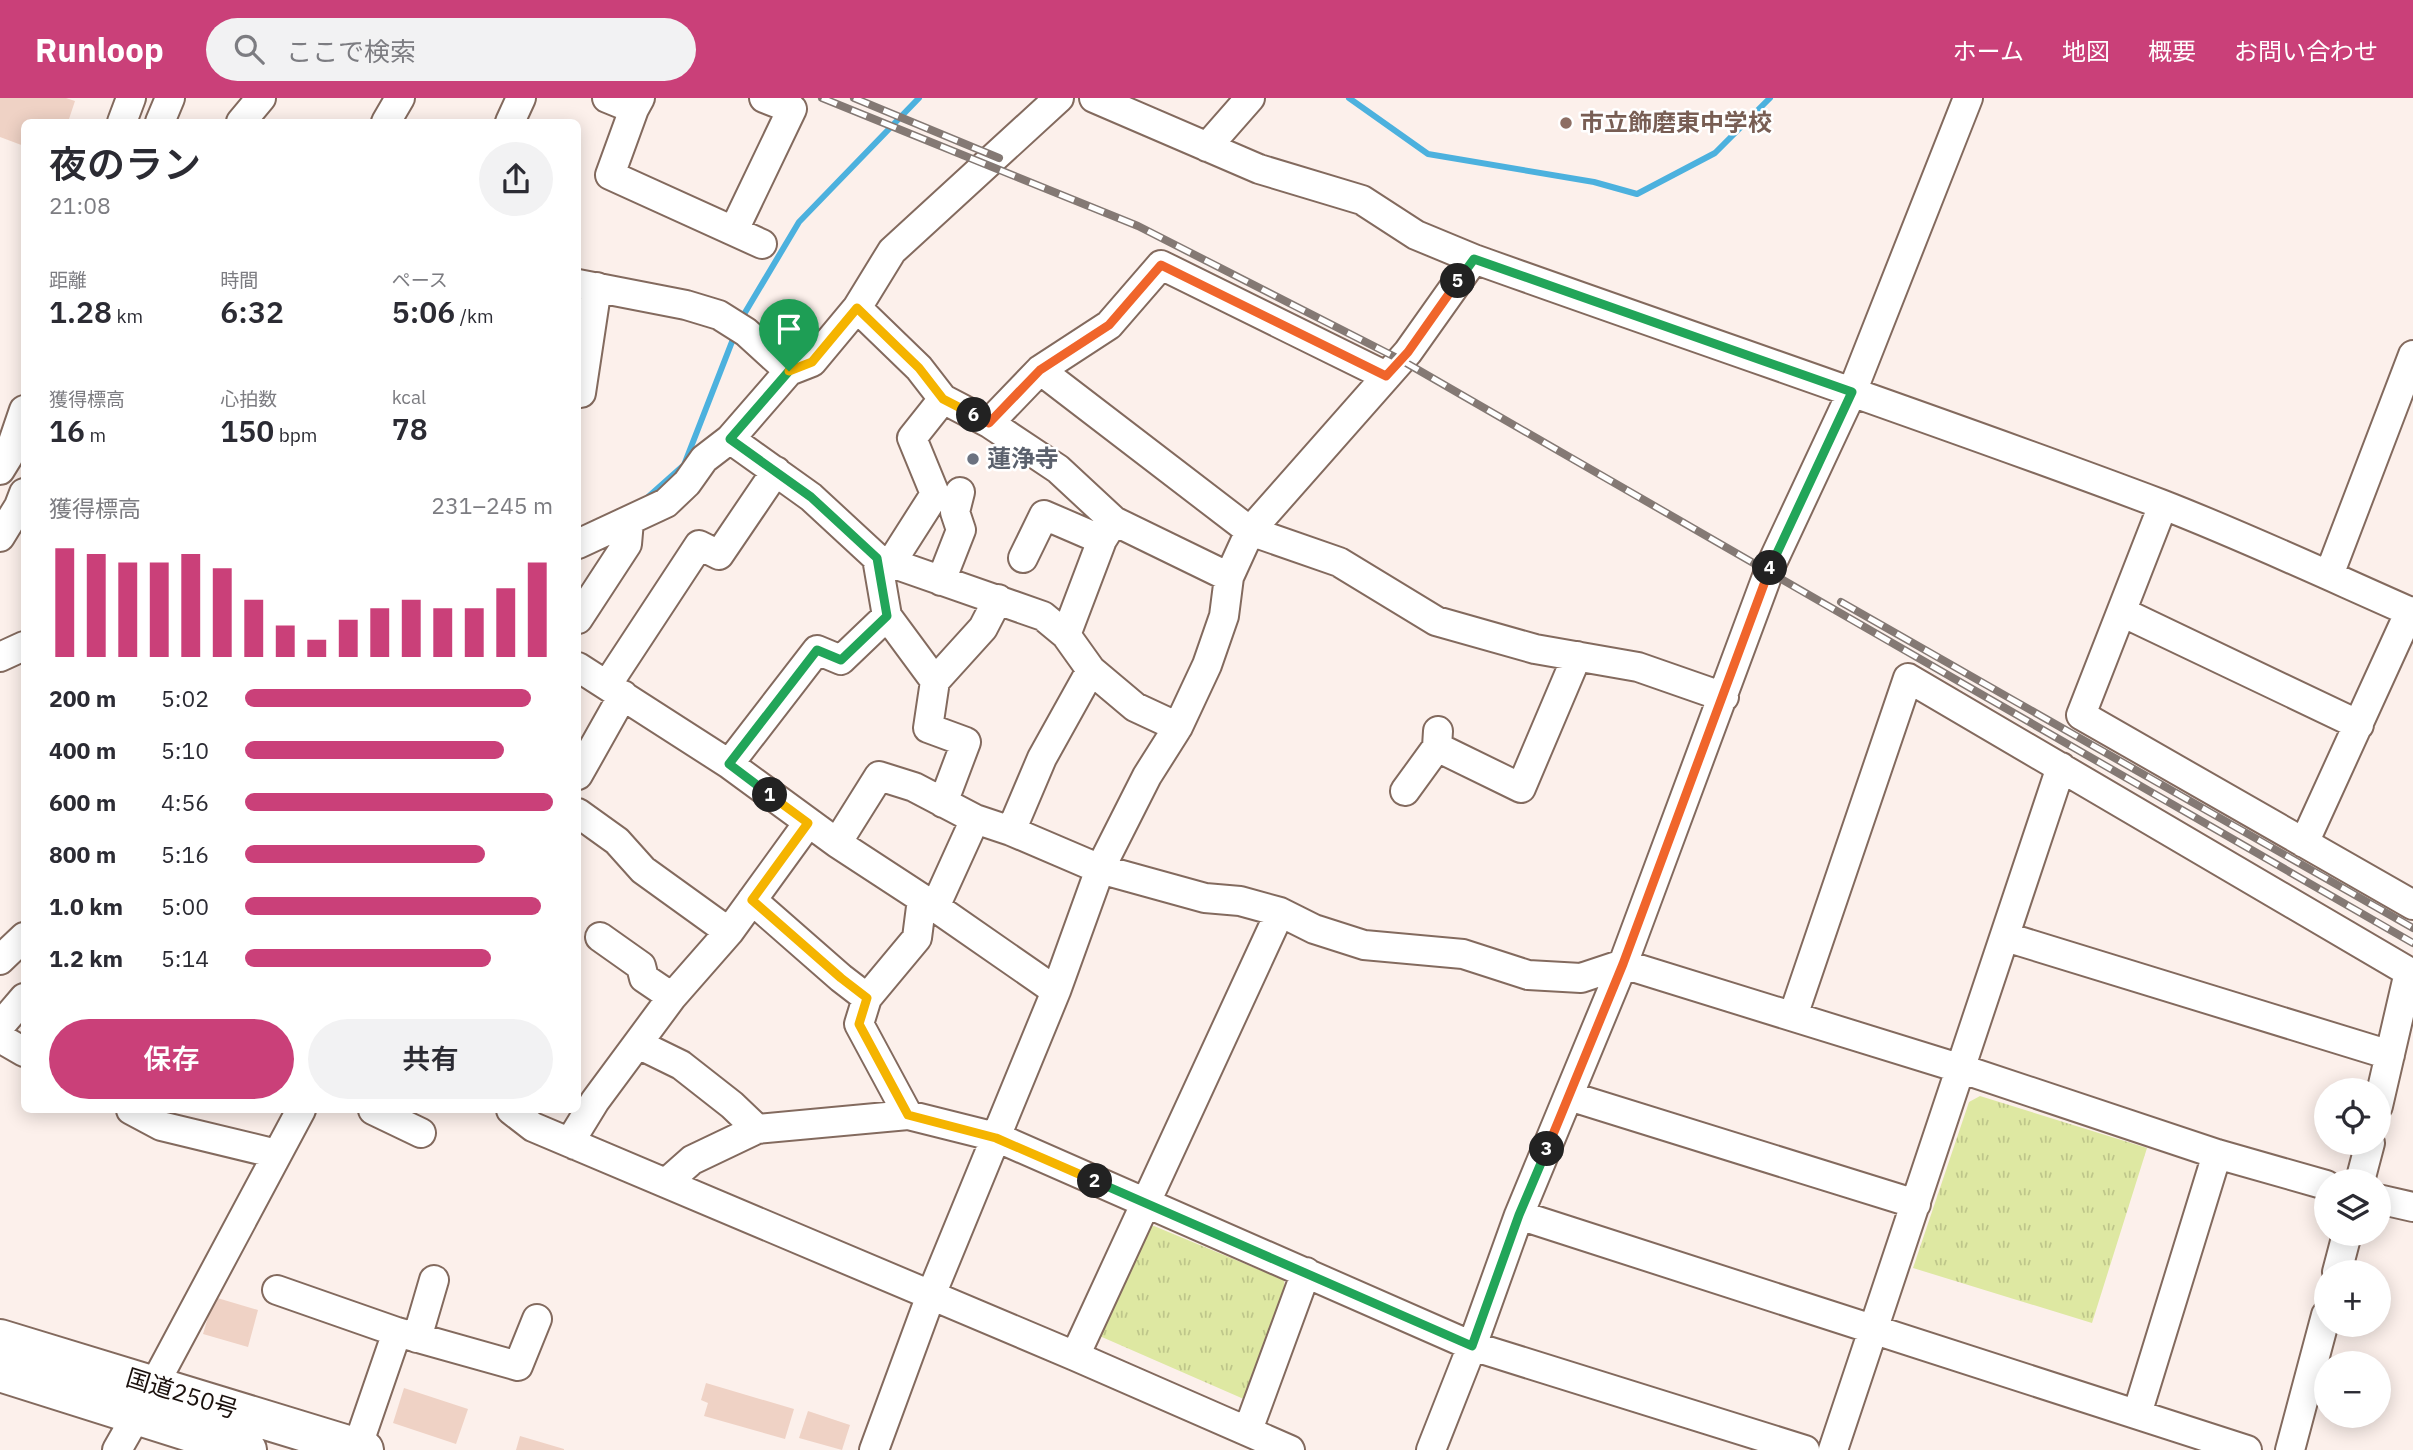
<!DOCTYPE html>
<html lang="ja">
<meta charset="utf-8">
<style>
:root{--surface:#fff;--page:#f2f2f3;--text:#2b2b33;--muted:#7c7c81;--accent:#ca4079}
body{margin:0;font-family:"IBM Plex Sans","Noto Sans JP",sans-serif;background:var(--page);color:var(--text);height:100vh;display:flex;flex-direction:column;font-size:26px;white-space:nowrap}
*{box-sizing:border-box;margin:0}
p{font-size:23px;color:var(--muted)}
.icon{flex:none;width:38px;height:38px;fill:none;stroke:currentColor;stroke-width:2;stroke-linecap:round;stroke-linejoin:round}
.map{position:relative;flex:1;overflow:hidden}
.details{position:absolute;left:21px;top:21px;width:560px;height:994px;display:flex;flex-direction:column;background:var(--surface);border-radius:10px;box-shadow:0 4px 18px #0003}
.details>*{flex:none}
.tools{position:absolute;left:2314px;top:980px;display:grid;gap:14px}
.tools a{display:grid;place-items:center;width:77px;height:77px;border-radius:50%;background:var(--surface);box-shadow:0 4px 18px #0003;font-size:35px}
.pin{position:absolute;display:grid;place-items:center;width:60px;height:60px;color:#fff;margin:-72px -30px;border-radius:50% 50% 50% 0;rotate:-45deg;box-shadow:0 0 7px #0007}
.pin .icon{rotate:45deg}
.km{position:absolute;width:35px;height:35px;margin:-18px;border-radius:50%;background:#222;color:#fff;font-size:19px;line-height:35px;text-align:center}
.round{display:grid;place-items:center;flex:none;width:74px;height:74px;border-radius:37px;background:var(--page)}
.overview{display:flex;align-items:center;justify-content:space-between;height:119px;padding:0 28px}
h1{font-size:38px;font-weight:600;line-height:52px}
.figures{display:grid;grid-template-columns:repeat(3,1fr);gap:10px;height:119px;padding:7px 28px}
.figures div{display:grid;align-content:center}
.figures b{font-size:30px;font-weight:600}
.figures small{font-size:19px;font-weight:400}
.figures p{font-size:19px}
.chart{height:196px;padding:14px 28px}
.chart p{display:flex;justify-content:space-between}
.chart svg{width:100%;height:126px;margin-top:7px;stroke:var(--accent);stroke-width:6}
.primary-button{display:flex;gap:14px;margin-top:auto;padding:14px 28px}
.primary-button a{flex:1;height:80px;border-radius:42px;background:var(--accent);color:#fff;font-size:28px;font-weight:600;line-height:80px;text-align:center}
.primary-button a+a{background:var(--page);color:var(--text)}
ul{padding:0 28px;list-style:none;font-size:23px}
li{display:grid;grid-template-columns:112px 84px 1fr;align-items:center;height:52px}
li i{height:18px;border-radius:9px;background:var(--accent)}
header{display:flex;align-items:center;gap:42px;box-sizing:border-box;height:98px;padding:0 35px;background:var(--accent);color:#fff}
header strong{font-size:33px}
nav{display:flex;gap:38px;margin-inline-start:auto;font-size:24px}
.search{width:490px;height:63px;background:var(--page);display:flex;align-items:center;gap:18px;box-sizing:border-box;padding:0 24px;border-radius:38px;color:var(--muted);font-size:26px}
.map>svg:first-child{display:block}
.park{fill:url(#park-tufts)}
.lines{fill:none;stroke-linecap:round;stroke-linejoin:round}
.stream{stroke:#4cb1de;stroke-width:6}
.building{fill:#efd2c5}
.minor-casing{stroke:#836a5e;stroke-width:32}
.highway-casing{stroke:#836a5e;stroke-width:42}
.minor{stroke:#fff;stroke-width:28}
.highway{stroke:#fff;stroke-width:38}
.rail-casing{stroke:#847974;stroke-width:8}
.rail{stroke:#fff;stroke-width:5;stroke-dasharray:16;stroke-linecap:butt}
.split-1-casing{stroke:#fff;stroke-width:14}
.split-2-casing{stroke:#fff;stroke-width:14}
.split-3-casing{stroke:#fff;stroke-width:14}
.split-4-casing{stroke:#fff;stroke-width:14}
.split-5-casing{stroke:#fff;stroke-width:14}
.split-6-casing{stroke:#fff;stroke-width:14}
.split-7-casing{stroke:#fff;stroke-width:14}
.split-1{stroke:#22a559;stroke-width:9}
.split-2{stroke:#f5b400;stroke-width:9}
.split-3{stroke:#22a559;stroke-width:9}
.split-4{stroke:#f0652b;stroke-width:9}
.split-5{stroke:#22a559;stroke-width:9}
.split-6{stroke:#f0652b;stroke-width:9}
.split-7{stroke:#f5b400;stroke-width:9}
.education-dot{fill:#8d6e63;stroke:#fff;stroke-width:2.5}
.worship-dot{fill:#6b7280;stroke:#fff;stroke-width:2.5}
.labels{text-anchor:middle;stroke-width:5;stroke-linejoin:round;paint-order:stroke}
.education-label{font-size:24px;font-weight:bold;fill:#785e54;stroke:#fff;text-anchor:start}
.worship-label{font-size:24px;font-weight:bold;fill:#5b616d;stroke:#fff;text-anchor:start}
.street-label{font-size:24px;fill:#1b110d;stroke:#fff}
</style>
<header>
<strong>Runloop</strong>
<div class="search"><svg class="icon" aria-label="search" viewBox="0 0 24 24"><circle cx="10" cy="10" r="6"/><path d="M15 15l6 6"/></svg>ここで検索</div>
<nav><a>ホーム</a><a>地図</a><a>概要</a><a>お問い合わせ</a></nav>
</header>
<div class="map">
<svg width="2413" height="1352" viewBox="0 0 2413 1352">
<defs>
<pattern id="park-tufts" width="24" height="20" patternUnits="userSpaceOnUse" patternTransform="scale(1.75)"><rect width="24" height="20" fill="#dee8a2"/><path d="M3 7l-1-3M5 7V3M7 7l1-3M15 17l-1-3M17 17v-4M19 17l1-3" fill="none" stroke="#bec68a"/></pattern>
</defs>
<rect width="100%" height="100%" fill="#fcf0eb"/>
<path class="park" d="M1980 998 2147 1050 2092 1225 1913 1170 1969 1004Z
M1154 1128 1284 1182 1286 1198 1246 1302 1095 1236 1140 1131Z"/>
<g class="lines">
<path class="stream" d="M1349 0 1428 56 1594 84 1637 96 1715 55 1770 0
M740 223 799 124 919 0
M648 399 684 367 735 236"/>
</g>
<path class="building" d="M0 0H66L75 3 68 24H24V48L0 39Z
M214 1199 258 1212 248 1249 203 1236Z
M706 1285 794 1311 785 1341 704 1318 708 1305 701 1302Z
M404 1290 468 1311 456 1346 393 1325Z
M808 1313 850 1327 842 1352 799 1340Z
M520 1338 564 1351V1352H516Z"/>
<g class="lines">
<defs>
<path id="minor" d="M607 0 634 11 640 0
M1094 0 1259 71 1362 102 1416 137 1474 161C1703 243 1933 320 2161 406 2246 439 2329 478 2413 515
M634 11 610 77 762 146
M122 24 131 0
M160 24 170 0
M241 24 261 0
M386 24 400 0
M510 24 521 0
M1207 49 1250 0
M734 132 792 11 764 0
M578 186 686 207 719 217 746 234 789 273
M857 210 919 270 943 301 989 325 1058 371 1114 423 1229 479
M1040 272 1250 433 1339 464 1436 523 1535 551 1638 569 1724 599
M581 295 597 189
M989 325 1040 272 1109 227 1161 167 1386 278
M730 341 811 399 877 460 1043 518 1066 537 1091 572 1135 609 1178 629
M0 372 8 359 24 312
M2163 407 2081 617 2413 807
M0 439 19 408 24 395
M578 446 666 405 687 385 704 361 730 341 789 273 812 264 857 210 892 153 1059 0
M877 460 887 518 935 583
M1023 460 1044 417 1102 442
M891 465 935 396 912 340 943 301
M2329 477 2413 257
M941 483 961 432 955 414 960 394
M2122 514 2359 627
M578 521 627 446 629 423
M1066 537 1102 442 1114 423
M0 559 24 548
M578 569 729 666 837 745 935 809 1056 893
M607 587 699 447 719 457 776 373
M1437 649 1521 690 1577 558
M729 666 817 552 841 562 887 518
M578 677 623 597
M1405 693 1437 649 1438 633
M943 705 966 644 928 630 935 583 983 530 998 501
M578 715 617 743 643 772 729 834
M1011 733 1042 660 1091 572
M837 745 879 678 914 689 975 721 1011 733 1100 771 1205 800 1240 803 1280 814 1314 831 1364 847 1463 856 1528 877 1581 880 1623 866 1962 971 2217 1056 2326 1087
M2304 745 2410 513
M752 802 841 880 867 900
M935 809 975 721
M600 839 641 868 644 880 672 899
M2006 839 2390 957
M0 862 24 839
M1793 918 1908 580 2409 874 2378 1008
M0 928 24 900
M0 940 24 954
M638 946 681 967 732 1007 757 1031
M1569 998 1916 1106
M131 1012 161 1028 277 1056
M373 1012 421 1035
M511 1012 533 1029 1075 1258 1290 1352
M908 1017 859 926 867 900 917 840 922 801
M575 1047 576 1034 595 1003 672 899 729 834 808 725
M2360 1083 2370 1045
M666 1085 692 1062 757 1031 908 1017 996 1039 1472 1248 1805 1352
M2378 1101 2413 1109
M1519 1117 2247 1352
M2337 1174 2347 1136
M277 1192 397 1234 518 1268 537 1221
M417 1240 434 1182
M1075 1258 1280 814
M2137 1316 2217 1056
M1248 1332 1306 1174
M357 1350 397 1234
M117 1352 154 1287 301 1012
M874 1352 931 1197 1056 893 1100 771 1147 678 1178 629 1207 567 1224 518 1229 479 1250 433 1408 254 1474 161
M1431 1352 1472 1248 1519 1117 1623 866 1772 465 1852 294 1968 0
M1833 1352 2061 669
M2290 1352 2326 1217"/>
<path id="highway" d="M0 1241 364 1352
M0 1274 247 1352"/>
</defs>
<use href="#minor" class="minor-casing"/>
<use href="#highway" class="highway-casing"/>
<use href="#minor" class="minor"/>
<use href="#highway" class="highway"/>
<defs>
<path id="rail" d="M822 0 1138 128 1401 262 2413 845
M854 0 999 60
M1841 504 2413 830"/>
</defs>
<use href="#rail" class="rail-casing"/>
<use href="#rail" class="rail"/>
</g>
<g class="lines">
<defs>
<path id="split-1" d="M770 697 729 666 817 552 841 562 887 518 877 460 811 399 730 341 789 273"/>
<path id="split-2" d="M770 697 808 725 752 802 841 880 867 900 859 926 908 1017 996 1040 1095 1083"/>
<path id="split-3" d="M1095 1083 1472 1248 1519 1117 1547 1051"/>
<path id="split-4" d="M1547 1051 1623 866 1770 470"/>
<path id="split-5" d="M1458 183 1474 161 1852 294 1770 470"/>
<path id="split-6" d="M974 317 989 325 1040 272 1109 227 1161 167 1386 278 1408 254 1458 183"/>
<path id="split-7" d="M789 273 812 264 857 210 919 270 943 301 974 317"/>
</defs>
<use href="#split-1" class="split-1-casing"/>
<use href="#split-2" class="split-2-casing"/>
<use href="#split-3" class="split-3-casing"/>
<use href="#split-4" class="split-4-casing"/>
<use href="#split-5" class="split-5-casing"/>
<use href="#split-6" class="split-6-casing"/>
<use href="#split-7" class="split-7-casing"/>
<use href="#split-1" class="split-1"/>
<use href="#split-2" class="split-2"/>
<use href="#split-3" class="split-3"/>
<use href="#split-4" class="split-4"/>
<use href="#split-5" class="split-5"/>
<use href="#split-6" class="split-6"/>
<use href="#split-7" class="split-7"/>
</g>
<circle class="education-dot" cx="1566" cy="25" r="7"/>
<circle class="worship-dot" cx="973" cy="361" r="7"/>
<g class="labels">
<g class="education-label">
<text x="1580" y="33">市立飾磨東中学校</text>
</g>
<g class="worship-label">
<text x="987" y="369">蓮浄寺</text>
</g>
<g class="street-label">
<text transform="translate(182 1296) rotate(17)" y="8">国道250号</text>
</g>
</g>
</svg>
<div class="tools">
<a><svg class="icon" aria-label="locate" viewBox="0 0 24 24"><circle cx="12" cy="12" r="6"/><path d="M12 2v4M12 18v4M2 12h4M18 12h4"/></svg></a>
<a><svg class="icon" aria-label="layers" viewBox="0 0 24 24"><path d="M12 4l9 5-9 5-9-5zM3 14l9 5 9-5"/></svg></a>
<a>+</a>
<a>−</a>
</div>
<div class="pin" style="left:789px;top:273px;background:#1e9e55"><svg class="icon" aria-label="arrive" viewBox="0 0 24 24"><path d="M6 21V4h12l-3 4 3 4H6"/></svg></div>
<b class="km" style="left:770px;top:697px">1</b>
<b class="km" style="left:1095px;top:1083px">2</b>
<b class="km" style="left:1547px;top:1051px">3</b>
<b class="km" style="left:1770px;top:470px">4</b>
<b class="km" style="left:1458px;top:183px">5</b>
<b class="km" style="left:974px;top:317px">6</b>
<section class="details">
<div class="overview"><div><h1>夜のラン</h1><p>21:08</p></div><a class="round"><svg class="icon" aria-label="share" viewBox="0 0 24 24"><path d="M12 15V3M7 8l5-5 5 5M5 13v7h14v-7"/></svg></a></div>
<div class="figures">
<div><p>距離</p><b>1.28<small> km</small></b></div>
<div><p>時間</p><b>6:32</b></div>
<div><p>ペース</p><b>5:06<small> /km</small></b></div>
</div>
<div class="figures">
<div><p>獲得標高</p><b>16<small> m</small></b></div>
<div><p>心拍数</p><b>150<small> bpm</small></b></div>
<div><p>kcal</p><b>78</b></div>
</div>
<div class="chart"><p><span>獲得標高</span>231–245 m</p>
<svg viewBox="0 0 160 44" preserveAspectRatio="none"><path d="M5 44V6M15 44V8M25 44V11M35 44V11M45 44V8M55 44V13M65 44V24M75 44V33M85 44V38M95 44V31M105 44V27M115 44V24M125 44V27M135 44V27M145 44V20M155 44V11"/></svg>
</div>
<ul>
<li><b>200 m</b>5:02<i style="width:93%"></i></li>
<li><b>400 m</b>5:10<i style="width:84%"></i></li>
<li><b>600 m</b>4:56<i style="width:100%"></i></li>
<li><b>800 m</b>5:16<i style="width:78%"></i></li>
<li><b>1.0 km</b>5:00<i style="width:96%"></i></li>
<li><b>1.2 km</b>5:14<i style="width:80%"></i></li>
</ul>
<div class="primary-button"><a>保存</a><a>共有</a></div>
</section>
</div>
